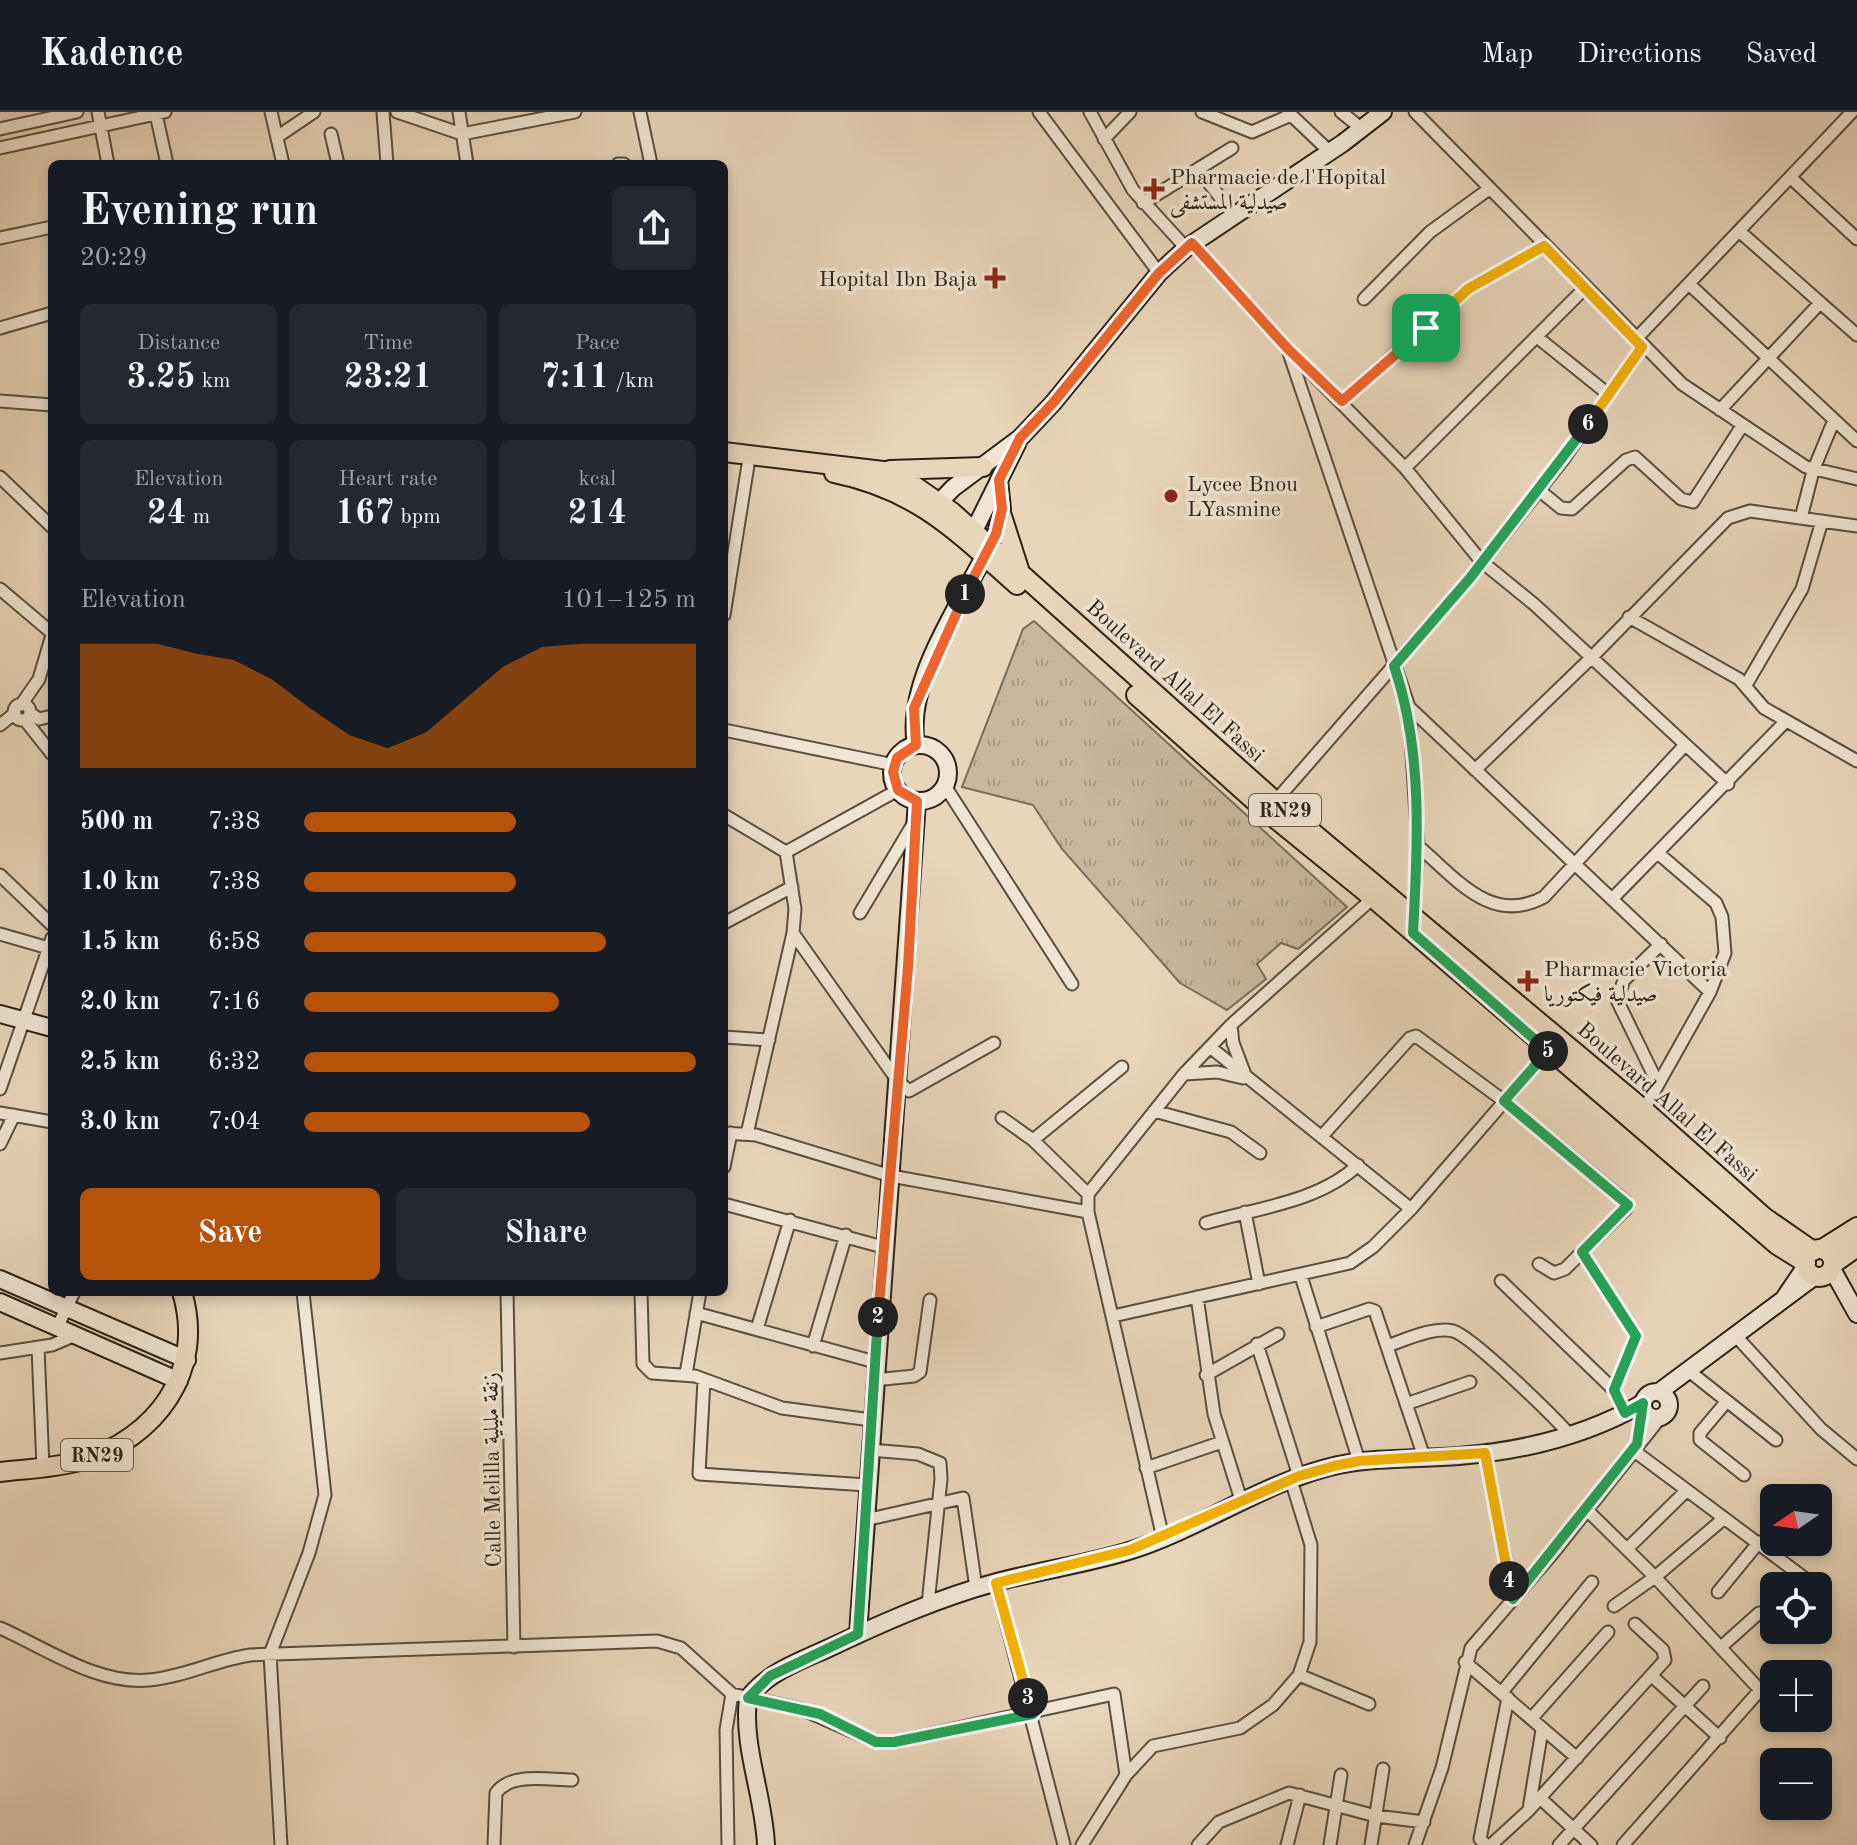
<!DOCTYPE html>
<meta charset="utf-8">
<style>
:root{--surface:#171b24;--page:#242831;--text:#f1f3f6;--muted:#9ea1a6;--line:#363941;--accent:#b45309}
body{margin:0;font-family:"Old Standard TT",Amiri,serif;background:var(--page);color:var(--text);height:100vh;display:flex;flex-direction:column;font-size:30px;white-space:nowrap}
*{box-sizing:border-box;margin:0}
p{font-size:26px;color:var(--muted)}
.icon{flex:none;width:44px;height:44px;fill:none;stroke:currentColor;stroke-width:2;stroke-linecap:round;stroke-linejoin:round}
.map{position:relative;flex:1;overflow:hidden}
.panel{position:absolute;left:48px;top:48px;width:680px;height:1136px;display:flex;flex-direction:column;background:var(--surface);border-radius:12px;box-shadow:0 4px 12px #0003}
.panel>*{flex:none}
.needle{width:52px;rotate:257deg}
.controls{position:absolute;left:1760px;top:1372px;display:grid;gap:16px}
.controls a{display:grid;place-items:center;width:72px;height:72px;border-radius:12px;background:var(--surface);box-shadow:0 4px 12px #0003;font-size:40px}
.pin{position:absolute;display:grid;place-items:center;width:68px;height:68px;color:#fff;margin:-34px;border-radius:16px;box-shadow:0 4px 12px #0006}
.km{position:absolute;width:40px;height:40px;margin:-20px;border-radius:50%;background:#222;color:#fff;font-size:22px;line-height:40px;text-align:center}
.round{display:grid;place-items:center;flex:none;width:84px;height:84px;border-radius:12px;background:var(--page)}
.headline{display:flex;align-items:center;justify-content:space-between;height:136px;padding:0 32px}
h1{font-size:44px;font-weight:600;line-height:60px}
.stats{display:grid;grid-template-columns:repeat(3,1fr);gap:12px;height:136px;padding:8px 32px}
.stats div{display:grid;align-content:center;border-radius:12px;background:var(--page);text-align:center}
.stats b{font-size:34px;font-weight:600}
.stats small{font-size:22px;font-weight:400}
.stats p{font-size:22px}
.chart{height:224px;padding:16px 32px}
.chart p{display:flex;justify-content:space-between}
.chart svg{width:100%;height:144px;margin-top:8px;fill:var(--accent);opacity:.7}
.cta{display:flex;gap:16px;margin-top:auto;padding:16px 32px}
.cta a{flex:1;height:92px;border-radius:12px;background:var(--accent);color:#fff;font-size:32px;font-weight:600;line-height:92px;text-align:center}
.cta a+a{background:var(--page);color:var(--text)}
ul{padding:0 32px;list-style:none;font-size:26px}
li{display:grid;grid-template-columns:128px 96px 1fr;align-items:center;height:60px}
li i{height:20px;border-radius:10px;background:var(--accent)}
header{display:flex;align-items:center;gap:48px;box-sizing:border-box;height:112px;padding:0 40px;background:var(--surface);border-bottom:2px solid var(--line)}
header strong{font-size:38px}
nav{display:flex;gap:44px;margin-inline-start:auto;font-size:28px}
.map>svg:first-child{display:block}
.park{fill:url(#park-tufts);stroke:#7a6c5a;stroke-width:2}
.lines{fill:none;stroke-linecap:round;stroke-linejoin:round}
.street-casing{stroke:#5a4e3f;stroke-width:15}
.secondary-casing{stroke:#2a2116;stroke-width:20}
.primary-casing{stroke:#2a2116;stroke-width:22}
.street{stroke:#f1e4d2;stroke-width:11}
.secondary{stroke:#f1e4d2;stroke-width:16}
.primary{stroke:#e9d5ba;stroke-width:18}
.split-1-casing{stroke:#fff;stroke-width:16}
.split-2-casing{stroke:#fff;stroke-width:16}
.split-3-casing{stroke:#fff;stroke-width:16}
.split-4-casing{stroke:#fff;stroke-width:16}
.split-5-casing{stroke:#fff;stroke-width:16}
.split-6-casing{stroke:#fff;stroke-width:16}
.split-7-casing{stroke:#fff;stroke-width:16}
.split-1{stroke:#f0652b;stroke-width:10}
.split-2{stroke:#f0652b;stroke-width:10}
.split-3{stroke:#22a559;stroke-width:10}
.split-4{stroke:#f5b400;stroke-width:10}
.split-5{stroke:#22a559;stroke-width:10}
.split-6{stroke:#22a559;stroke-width:10}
.split-7{stroke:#f5b400;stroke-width:10}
.poi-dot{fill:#8f2418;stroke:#f1e4d2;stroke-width:3}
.labels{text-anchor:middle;stroke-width:7;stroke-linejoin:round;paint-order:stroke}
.shield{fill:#f1e4d2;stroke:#665c4e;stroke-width:2}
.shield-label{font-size:20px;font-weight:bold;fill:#2a2116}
.poi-label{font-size:22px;fill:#2a2116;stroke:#f1e4d2;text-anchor:start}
.street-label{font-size:22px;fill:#2a2116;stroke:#f1e4d2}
</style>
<header>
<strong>Kadence</strong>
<nav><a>Map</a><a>Directions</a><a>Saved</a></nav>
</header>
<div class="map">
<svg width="1857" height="1733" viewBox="0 0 1857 1733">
<defs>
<pattern id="park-tufts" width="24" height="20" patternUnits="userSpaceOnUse" patternTransform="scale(2)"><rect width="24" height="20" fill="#c9b69e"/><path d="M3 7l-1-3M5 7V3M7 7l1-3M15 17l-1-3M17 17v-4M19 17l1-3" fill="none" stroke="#ad9c87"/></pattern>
</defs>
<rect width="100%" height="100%" fill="#e9d5ba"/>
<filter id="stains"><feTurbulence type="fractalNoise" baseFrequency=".0025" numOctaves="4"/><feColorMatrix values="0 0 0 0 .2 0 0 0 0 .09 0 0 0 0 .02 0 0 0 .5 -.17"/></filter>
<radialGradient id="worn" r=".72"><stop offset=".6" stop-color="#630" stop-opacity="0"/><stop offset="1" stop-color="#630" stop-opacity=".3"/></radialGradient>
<path class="park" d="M1034 509 1347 795 1298 837 1281 831 1257 852 1266 867 1227 898 1180 871 1062 737 1033 693 962 675 1023 517Z"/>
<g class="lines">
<defs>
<path id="street" d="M98 0 108 52
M271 0 283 52
M383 0 387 52
M397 0 462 22 575 0
M459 0 467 52
M640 0 651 52
M1039 0 1159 161
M1090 0 1133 78 1186 136
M1202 0 1252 20 1291 3
M1288 0 1329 39
M1341 0 1362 17
M1415 0 1682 272 1806 355 1857 367
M156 2 167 52
M0 17 77 0
M331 22 338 52
M277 25 314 0
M1104 27 1130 0
M0 36 165 0
M618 52H624
M1198 57 1234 103
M1790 65 1857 127
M1143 91 1232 36
M1739 119 1857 223
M0 126 52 115
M1192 131 1288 237 1405 356 1481 449 1535 493 1728 672
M1689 172 1857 329
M1364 187 1430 120 1489 77
M0 216 52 201
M1537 225 1608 282
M1636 227 1852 0
M1289 241 1409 595 1418 734 1413 808
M0 289 52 293
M1342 289 1468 177 1544 134
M1720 298 1820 191
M1405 356 1586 175
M0 365 52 415
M1539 378 1561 396 1572 397 1626 348 1635 345 1681 387 1693 390 1742 314
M1801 406 1813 359 1834 308
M0 477 52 521
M724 503 748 353
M1629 505 1739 567 1764 596 1857 649
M1746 573 1802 477 1822 409
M14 600a8 8 0 1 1 16 0a8 8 0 1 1-16 0Z
M21 593 39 567 52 523
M1409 595 1710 880
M30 601 39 607 52 604
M25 608 52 642
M0 613 15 601
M724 618 894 653
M1475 658 1591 546 1728 406 1750 399 1857 414
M945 674 1072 872
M1272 693 1470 466 1565 345 1642 235
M724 703 786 740 795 797 793 821 747 1022
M1418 734C1456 766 1491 814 1544 785L1685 633
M786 740 898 678
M0 763 52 813
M1612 787 1786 609
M860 801 913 712
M724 811 792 775
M793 821 897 968 909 979 994 931
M0 822 52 837
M1231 913 1233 931 1244 960
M724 925 769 928
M1185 962 1217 960 1243 966
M1657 970 1617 888 1624 868 1661 832
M0 977 52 826
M1154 999 1231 1020 1260 1041
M0 1001 52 1010
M1642 1001 1710 880 1725 841 1722 805 1716 791 1659 742
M1002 1006 1033 1028 1088 1082
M724 1021 756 1023 891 1064 1088 1100
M1323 1023 1410 926 1416 924 1504 989 1626 1090V1097L1582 1140 1636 1224 1614 1278 1625 1301
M1033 1028 1122 955
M0 1032 14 1003
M724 1055 731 1021
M724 1092 883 1135
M1411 1097 1548 939
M1245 1100 1259 1172
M1206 1111C1257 1096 1319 1090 1358 1053
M1539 1152 1554 1161 1565 1157 1582 1140
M1301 1164 1359 1349
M1501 1169 1614 1278
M507 1180 514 1535
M641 1180 643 1252 652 1261 695 1264 782 1296 871 1308
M1197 1185 1214 1302 1242 1391
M696 1201 875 1250
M1113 1204 1350 1151 1373 1135 1411 1097 1210 935
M1316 1215 1369 1197 1375 1199 1424 1345
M57 1216 74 1180
M757 1217 790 1108
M1735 1223 1821 1317 1857 1347
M1257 1232 1299 1364
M813 1234 846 1123
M1387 1234C1405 1228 1434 1214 1453 1219 1472 1224 1553 1304 1570 1323
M38 1236 43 1355
M0 1241 52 1233 73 1224
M1689 1259 1776 1328
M686 1262 700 1180
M1206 1263 1278 1222
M704 1268 699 1362 867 1373
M874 1268 914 1264 920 1260 930 1188
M1727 1289 1700 1321V1328L1744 1363
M1406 1292 1470 1270
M1637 1332 1644 1300
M870 1338 918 1342 940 1351 941 1367 928 1492
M1633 1338 1815 1474
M1485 1341 1513 1487
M1146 1356 1222 1330
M1587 1398 1655 1465 1760 1578 1623 1733
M865 1408 963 1386 976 1476
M1163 1426 1088 1100V1082L1184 962 1231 913 1373 786
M1627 1437 1686 1379
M996 1471 1064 1733
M1718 1480 1759 1430
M1614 1494 1655 1465 1722 1408
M0 1516C46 1536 97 1573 149 1568 184 1565 216 1548 250 1543L657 1529 681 1536 732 1582
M1721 1535 1759 1501
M1465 1550 1577 1646
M1299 1563 1369 1592
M1653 1565 1720 1626
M1502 1580 1592 1470
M1531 1607 1608 1520
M1540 1686 1591 1733
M1529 1697 1542 1618
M281 1733 270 1542 309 1441 325 1383 303 1180
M494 1733 496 1681C511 1660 548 1668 572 1668
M728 1733 726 1618 732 1582 801 1597 876 1630H894L1114 1582 1126 1663
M1082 1733 1126 1663 1153 1634 1240 1616 1273 1593 1299 1563 1310 1530 1311 1433 1291 1368
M1198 1733 1219 1710 1289 1681 1376 1704 1424 1710
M1287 1733 1300 1683
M1330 1733 1341 1663
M1371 1733 1383 1657
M1415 1733 1442 1656 1471 1536 1553 1441 1660 1306
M1486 1733 1480 1727 1508 1586
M1491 1733 1528 1699 1665 1548 1663 1538 1635 1512
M1559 1733 1703 1574"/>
<path id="secondary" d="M931 399 953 376 1020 326 1053 291 1159 161 1186 136 1343 31 1383 0
M969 429 1017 332
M916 633C904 566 968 481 996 422L1002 397 999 368
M892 661a28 28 0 1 1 56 0a28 28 0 1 1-56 0Z
M0 902 52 916
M1832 1157 1857 1202
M0 1167 187 1248
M1785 1185 1806 1154
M0 1190 179 1269
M1643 1293a13 13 0 1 1 26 0a13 13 0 1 1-26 0Z
M1659 1280 1815 1164
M858 1522 917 689
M766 1733C764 1684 742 1635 748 1586 768 1560 800 1549 829 1536 884 1510 938 1486 997 1470 1042 1458 1088 1452 1132 1438 1203 1415 1266 1369 1338 1353 1378 1345 1419 1347 1459 1344 1522 1339 1588 1323 1643 1291"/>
<path id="primary" d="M724 340 883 359 909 370 952 400 1275 689 1644 998 1764 1105 1813 1139
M890 358 983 355
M834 361C917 378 956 419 1017 473
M1002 404 1019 457
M1136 583 1267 700 1373 786 1777 1133 1806 1151
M1822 1137 1857 1115
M1805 1151a14 14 0 1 1 28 0a14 14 0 1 1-28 0Z
M1833 1152 1857 1135
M0 1360C26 1357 55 1356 80 1349 156 1327 206 1259 182 1180"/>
</defs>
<use href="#street" class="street-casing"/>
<use href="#secondary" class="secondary-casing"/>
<use href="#primary" class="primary-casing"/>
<use href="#street" class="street"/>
<use href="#secondary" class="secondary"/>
<use href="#primary" class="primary"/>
</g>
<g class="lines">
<defs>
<path id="split-1" d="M965 482 996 422 1002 397 999 368 1020 326 1053 291 1159 161 1192 131 1288 237 1342 289 1426 216"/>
<path id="split-2" d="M878 1205 908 855 917 689 898 678 893 660 897 646 916 633 914 596 965 482"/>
<path id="split-3" d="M878 1205 858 1522 770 1564 748 1586 820 1602 876 1630H894L1033 1602 1028 1586"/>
<path id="split-4" d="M1028 1586 996 1471 1130 1438 1299 1364 1334 1354 1359 1349 1485 1341 1509 1469"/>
<path id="split-5" d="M1509 1469 1513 1487 1637 1332 1643 1291 1625 1301 1614 1278 1636 1224 1582 1140 1628 1093 1504 989 1548 939"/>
<path id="split-6" d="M1548 939 1413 821C1418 733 1423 638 1394 554L1470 466 1588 312"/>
<path id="split-7" d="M1426 216 1468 177 1544 134 1642 235 1588 312"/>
</defs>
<use href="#split-1" class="split-1-casing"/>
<use href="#split-2" class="split-2-casing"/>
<use href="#split-3" class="split-3-casing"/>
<use href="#split-4" class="split-4-casing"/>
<use href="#split-5" class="split-5-casing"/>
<use href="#split-6" class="split-6-casing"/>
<use href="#split-7" class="split-7-casing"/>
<use href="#split-1" class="split-1"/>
<use href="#split-2" class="split-2"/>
<use href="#split-3" class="split-3"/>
<use href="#split-4" class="split-4"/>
<use href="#split-5" class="split-5"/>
<use href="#split-6" class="split-6"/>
<use href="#split-7" class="split-7"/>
</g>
<g class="poi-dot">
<path d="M1150 65h8v8h8v8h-8v8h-8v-8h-8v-8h8z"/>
<path d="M991 154h8v8h8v8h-8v8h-8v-8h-8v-8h8z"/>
<circle cx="1171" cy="384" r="8"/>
<path d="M1524 857h8v8h8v8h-8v8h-8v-8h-8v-8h8z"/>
</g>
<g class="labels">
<g class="shield">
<rect x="1249" y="682" width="72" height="32" rx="6"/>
<rect x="61" y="1327" width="72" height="32" rx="6"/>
</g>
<g class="shield-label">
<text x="1285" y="705">RN29</text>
<text x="97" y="1350">RN29</text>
</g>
<g class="poi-label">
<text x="1170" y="72">Pharmacie de l'Hopital<tspan x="1170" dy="25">صيدلية المستشفى</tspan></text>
<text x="977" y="174" text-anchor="end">Hopital Ibn Baja</text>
<text x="1187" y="379">Lycee Bnou<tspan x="1187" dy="25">LYasmine</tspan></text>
<text x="1544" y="864">Pharmacie Victoria<tspan x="1544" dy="25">صيدلية فيكتوريا</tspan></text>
</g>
<g class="street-label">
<text transform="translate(1176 568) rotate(42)" y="8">Boulevard Allal El Fassi</text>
<text transform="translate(1668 989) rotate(41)" y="8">Boulevard Allal El Fassi</text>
<text transform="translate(491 1358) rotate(-91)" y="8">Calle Melilla زنقة مليلية</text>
</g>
</g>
<rect width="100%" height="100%" filter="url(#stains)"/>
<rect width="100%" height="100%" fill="url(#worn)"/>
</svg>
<div class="controls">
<a><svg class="needle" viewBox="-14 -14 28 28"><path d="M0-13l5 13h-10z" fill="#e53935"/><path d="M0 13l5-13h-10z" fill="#9ea1a6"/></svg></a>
<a><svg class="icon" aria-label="locate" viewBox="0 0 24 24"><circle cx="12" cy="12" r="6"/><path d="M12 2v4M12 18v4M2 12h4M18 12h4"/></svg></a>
<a>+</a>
<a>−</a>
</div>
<div class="pin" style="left:1426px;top:216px;background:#1e9e55"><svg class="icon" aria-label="arrive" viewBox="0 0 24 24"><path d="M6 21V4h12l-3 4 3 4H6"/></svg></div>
<b class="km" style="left:965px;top:482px">1</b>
<b class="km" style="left:878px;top:1205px">2</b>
<b class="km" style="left:1028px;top:1586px">3</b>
<b class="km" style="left:1509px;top:1469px">4</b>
<b class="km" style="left:1548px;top:939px">5</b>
<b class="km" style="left:1588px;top:312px">6</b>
<section class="panel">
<div class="headline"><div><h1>Evening run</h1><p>20:29</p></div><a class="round"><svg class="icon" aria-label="share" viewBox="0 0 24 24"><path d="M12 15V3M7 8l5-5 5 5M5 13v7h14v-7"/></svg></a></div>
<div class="stats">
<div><p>Distance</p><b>3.25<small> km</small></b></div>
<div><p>Time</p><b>23:21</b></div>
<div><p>Pace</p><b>7:11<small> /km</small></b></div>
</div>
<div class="stats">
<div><p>Elevation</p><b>24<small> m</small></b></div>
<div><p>Heart rate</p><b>167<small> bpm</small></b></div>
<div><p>kcal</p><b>214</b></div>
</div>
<div class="chart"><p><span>Elevation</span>101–125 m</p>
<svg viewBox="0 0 160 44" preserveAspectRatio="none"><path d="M0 44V6L10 6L20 6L30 9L40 11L50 17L60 26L70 34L80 38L90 33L100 23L110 13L120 7L130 6L140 6L150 6L160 6V44z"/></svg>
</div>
<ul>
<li><b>500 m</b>7:38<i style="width:54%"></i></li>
<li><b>1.0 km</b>7:38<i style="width:54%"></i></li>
<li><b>1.5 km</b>6:58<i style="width:77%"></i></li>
<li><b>2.0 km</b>7:16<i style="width:65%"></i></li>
<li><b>2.5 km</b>6:32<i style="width:100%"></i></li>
<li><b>3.0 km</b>7:04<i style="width:73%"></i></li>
</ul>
<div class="cta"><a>Save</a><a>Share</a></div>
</section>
</div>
